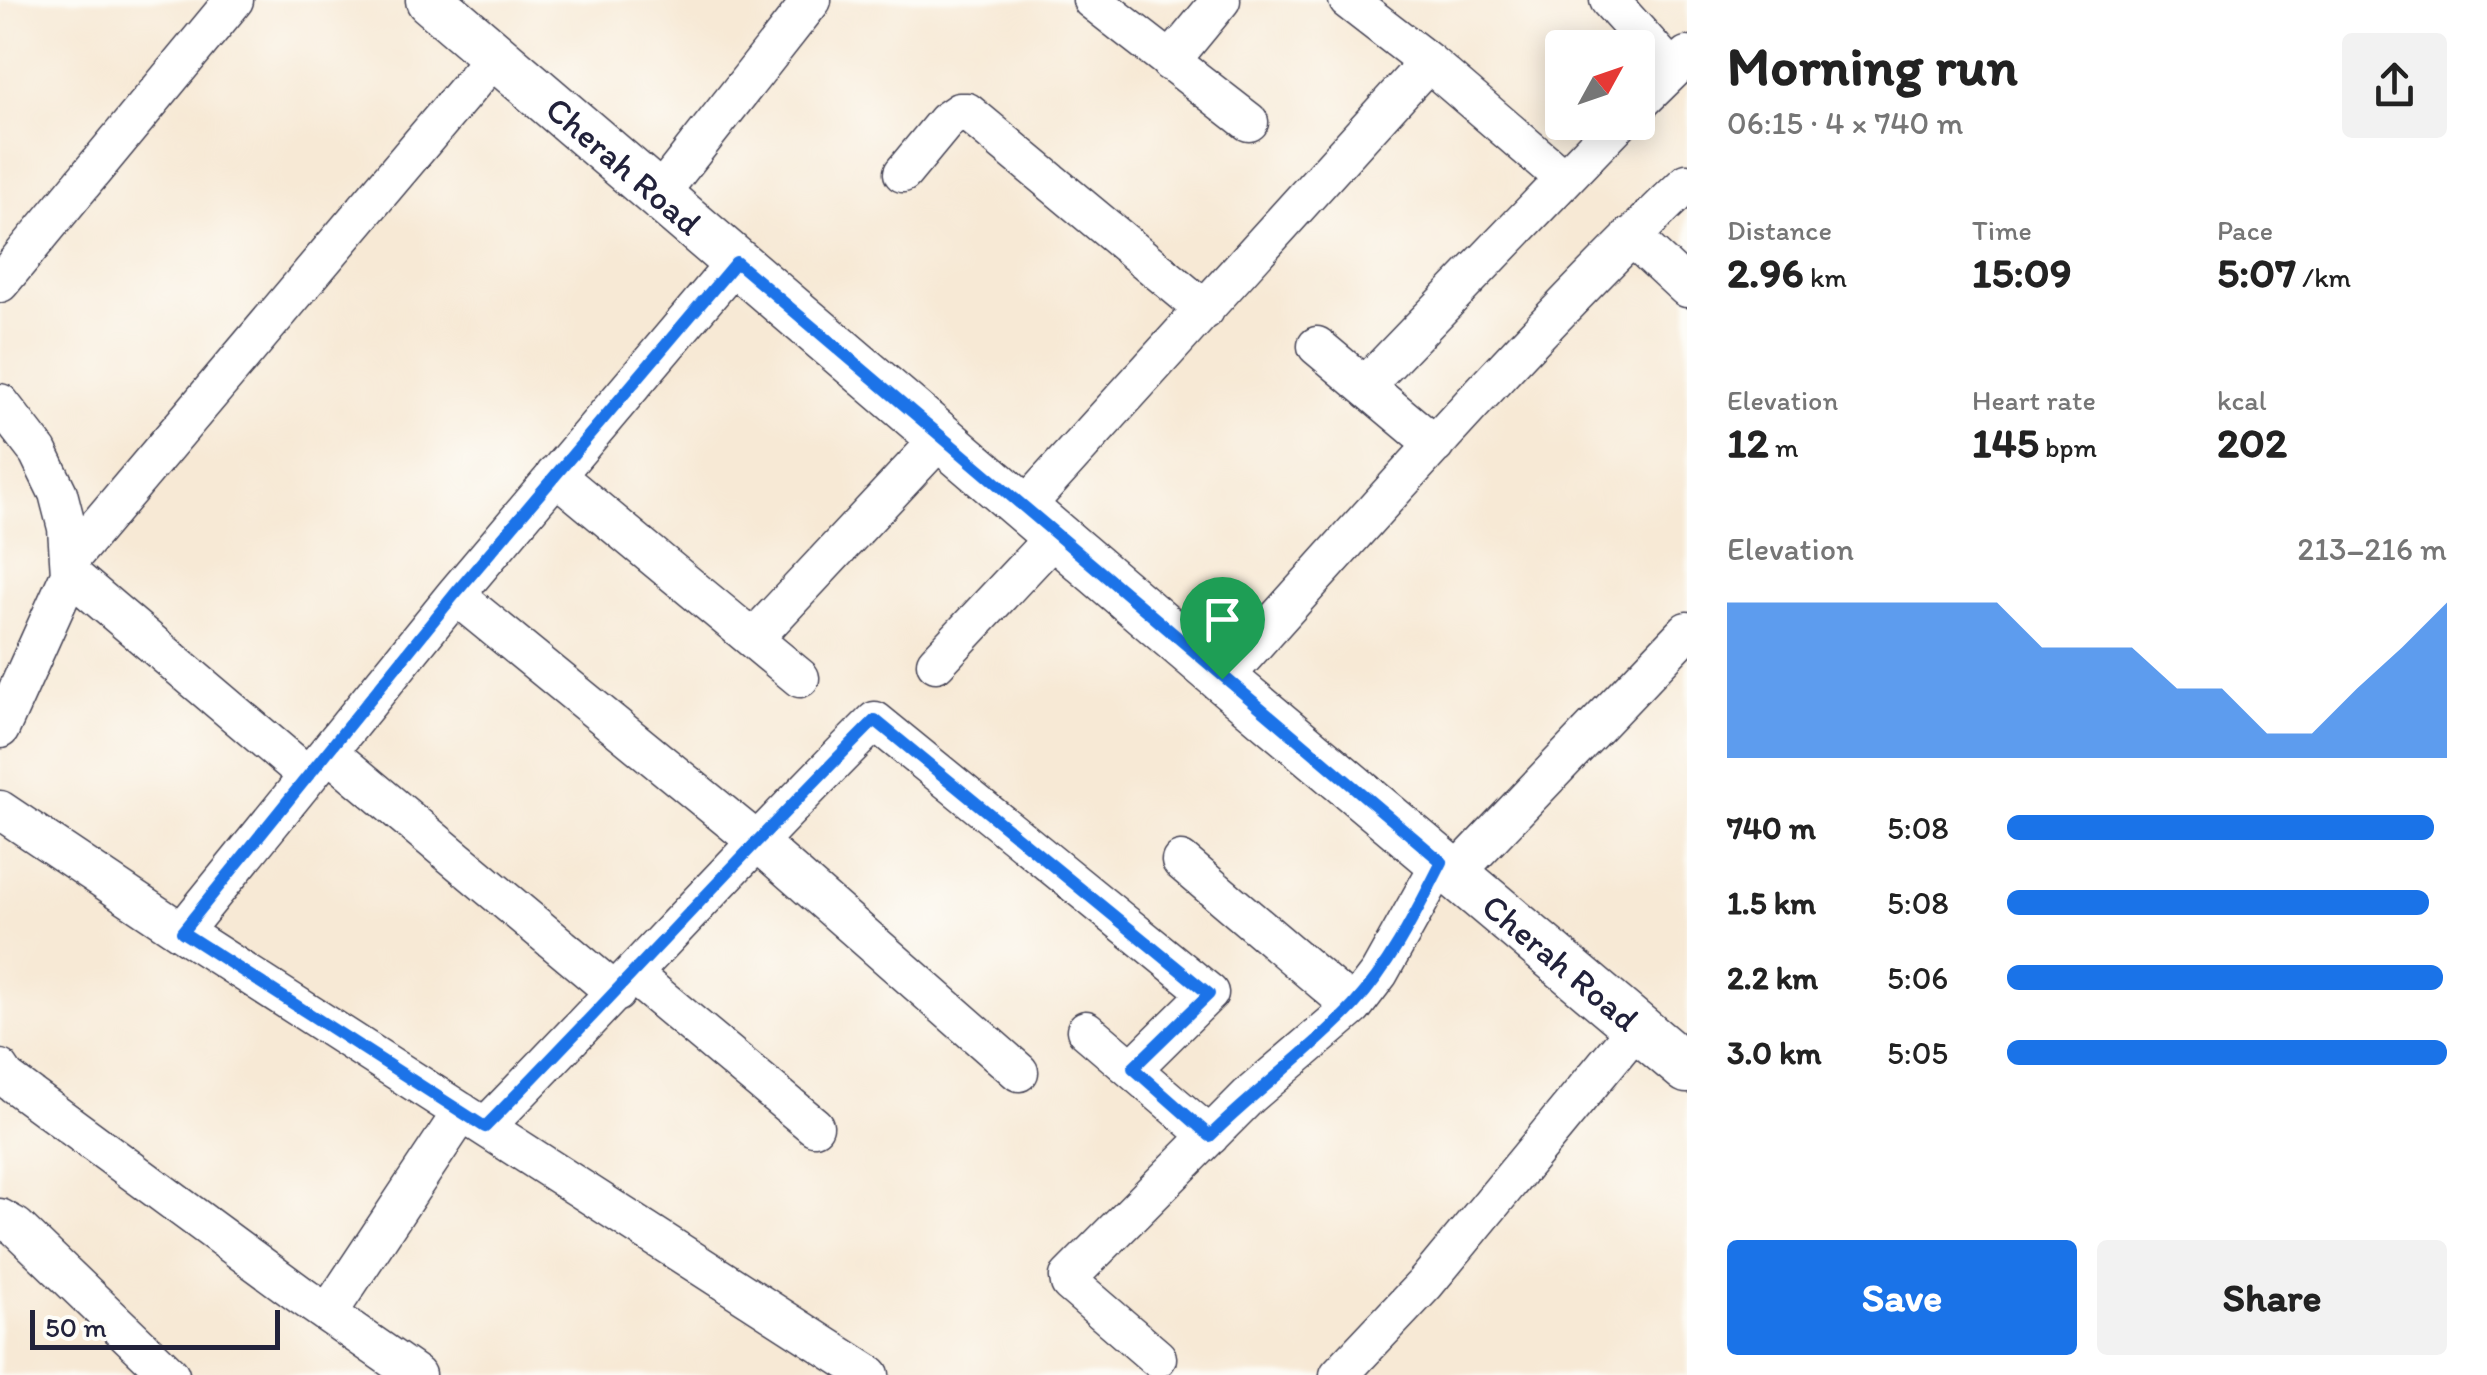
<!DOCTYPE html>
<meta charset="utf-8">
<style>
:root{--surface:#fff;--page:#f2f2f2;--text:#222;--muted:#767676;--accent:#1a73e8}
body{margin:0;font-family:Itim,sans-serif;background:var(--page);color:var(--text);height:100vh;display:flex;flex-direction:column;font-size:38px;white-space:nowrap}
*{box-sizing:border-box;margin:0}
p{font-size:32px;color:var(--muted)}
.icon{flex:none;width:55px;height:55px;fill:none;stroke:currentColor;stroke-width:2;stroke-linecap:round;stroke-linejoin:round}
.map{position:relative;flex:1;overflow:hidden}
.sheet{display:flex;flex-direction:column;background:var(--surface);width:800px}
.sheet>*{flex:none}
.needle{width:65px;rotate:50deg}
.controls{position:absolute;left:1545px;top:30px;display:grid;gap:20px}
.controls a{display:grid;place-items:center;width:110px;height:110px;border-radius:10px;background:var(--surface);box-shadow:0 5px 25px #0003;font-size:50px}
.scale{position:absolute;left:30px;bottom:25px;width:250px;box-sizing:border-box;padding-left:10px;border:5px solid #22223b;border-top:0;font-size:28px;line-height:35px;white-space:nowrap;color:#22223b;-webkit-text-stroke:8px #fdfcf7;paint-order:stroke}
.pin{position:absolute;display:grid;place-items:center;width:85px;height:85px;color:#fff;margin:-102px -42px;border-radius:50% 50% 50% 0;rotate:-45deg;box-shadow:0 0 10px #0007}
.pin .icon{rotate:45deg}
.round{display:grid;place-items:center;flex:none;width:105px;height:105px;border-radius:10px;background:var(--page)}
.summary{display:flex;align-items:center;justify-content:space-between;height:170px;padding:0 40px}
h1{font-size:55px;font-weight:800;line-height:75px}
.figures{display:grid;grid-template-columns:repeat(3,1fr);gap:15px;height:170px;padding:10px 40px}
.figures div{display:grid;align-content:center}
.figures b{font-size:42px;font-weight:800}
.figures small{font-size:28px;font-weight:400}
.figures p{font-size:28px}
.chart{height:280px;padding:20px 40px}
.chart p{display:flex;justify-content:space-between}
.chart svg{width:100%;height:180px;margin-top:10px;fill:var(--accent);opacity:.7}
.button{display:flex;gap:20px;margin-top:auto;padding:20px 40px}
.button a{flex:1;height:115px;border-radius:10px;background:var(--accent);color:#fff;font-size:40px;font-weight:800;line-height:115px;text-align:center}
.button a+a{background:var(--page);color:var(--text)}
ul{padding:0 40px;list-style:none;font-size:32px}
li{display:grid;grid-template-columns:160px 120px 1fr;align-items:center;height:75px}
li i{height:25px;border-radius:12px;background:var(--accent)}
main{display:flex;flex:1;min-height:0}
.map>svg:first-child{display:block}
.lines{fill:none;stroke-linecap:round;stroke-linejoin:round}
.minor-casing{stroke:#424052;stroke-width:41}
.tertiary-casing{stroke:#424052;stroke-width:51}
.minor{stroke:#fff;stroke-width:38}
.tertiary{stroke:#fff;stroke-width:48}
.route-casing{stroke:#fff;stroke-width:20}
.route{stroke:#1a73e8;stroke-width:12}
.labels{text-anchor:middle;stroke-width:9;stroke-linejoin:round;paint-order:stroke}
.street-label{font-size:35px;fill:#22223b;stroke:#fdfcf7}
</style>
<main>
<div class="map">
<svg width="1687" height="1375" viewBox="0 0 1687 1375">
<rect width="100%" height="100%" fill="#fdfcf7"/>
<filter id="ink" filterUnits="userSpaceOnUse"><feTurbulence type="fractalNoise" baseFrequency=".01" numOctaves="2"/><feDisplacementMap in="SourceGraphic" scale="20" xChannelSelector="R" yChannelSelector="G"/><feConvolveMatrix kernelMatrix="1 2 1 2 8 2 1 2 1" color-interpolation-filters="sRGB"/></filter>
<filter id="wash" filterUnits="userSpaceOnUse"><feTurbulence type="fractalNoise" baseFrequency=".0048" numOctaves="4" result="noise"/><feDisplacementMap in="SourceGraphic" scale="40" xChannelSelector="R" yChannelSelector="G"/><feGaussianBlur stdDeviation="2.25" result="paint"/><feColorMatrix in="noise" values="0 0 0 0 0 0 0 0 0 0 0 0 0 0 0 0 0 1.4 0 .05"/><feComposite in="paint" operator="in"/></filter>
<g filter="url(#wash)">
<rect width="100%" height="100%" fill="#f7e9d5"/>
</g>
<g filter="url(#ink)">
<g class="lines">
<defs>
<path id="minor" d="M1092 0 1249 122
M1348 0 1428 62 1563 178
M1609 0 1672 70
M1170 62 1221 0
M1638 104 1687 56
M903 173 946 121 959 112H967L1205 310
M658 196 812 0
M1631 236 1687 288
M0 283 234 0
M1317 346 1435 445
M1365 386 1619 122
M0 403 38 452 58 493 67 528 70 574 0 729
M555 475 800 678
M1024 508 1428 62
M70 559 495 56
M70 574 307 775
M455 595 755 840 1019 1072
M753 639 941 438
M936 663 1056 535
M1223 679C1375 511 1524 339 1687 183
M328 752 616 993
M0 810 182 932 870 1375
M1181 861 1353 1007
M1456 873 1687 631
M182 932 455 595 736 262
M633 975 814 1126
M1086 1030 1210 1136
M0 1069 6 1078 302 1296 416 1375
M485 1127C617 993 742 853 875 721L1209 993 1133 1068
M0 1218 16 1227 170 1375
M329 1312 462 1112
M1157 1358 1070 1283 1069 1277 1249 1096 1353 1007 1379 973 1441 862
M1339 1375 1425 1284 1636 1028"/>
<g id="tertiary">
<path id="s1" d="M430 0 1223 679 1687 1069"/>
</g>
</defs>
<use href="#minor" class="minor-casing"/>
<use href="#tertiary" class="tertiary-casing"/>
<use href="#minor" class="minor"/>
<use href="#tertiary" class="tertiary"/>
</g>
</g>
<g class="lines" filter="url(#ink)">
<defs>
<path id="route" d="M736 262 1442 862C1417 911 1391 965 1353 1006 1309 1053 1255 1091 1210 1136L1133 1068 1209 994 875 720C742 853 617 993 485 1127L182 932 454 595Z"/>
</defs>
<use href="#route" class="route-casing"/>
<use href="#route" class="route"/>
</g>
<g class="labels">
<g class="street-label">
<text dy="12" stroke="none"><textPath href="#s1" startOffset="255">Cherah Road</textPath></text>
<text dy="12" stroke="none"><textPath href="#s1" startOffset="1485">Cherah Road</textPath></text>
</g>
</g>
</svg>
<div class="controls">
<a><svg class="needle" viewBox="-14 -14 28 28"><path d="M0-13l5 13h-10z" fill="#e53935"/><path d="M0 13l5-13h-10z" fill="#767676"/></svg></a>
</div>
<div class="scale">50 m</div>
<div class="pin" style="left:1222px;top:679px;background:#1e9e55"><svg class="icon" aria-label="arrive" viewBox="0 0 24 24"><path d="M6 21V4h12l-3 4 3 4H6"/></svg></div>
</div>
<section class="sheet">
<div class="summary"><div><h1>Morning run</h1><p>06:15 · 4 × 740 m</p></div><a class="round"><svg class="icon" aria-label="share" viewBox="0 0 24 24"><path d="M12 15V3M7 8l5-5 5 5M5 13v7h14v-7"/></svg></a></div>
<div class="figures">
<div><p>Distance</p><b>2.96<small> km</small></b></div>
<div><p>Time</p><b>15:09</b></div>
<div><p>Pace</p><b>5:07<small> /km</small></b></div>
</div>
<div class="figures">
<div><p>Elevation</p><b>12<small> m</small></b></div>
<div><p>Heart rate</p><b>145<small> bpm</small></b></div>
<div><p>kcal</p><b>202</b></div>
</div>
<div class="chart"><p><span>Elevation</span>213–216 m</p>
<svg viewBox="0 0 160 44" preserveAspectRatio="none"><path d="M0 44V6L10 6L20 6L30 6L40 6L50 6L60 6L70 17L80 17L90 17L100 27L110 27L120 38L130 38L140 27L150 17L160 6V44z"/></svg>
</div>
<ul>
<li><b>740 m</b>5:08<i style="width:97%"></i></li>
<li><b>1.5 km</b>5:08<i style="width:96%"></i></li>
<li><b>2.2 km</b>5:06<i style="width:99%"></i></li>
<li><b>3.0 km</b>5:05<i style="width:100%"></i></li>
</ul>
<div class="button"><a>Save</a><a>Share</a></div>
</section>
</main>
